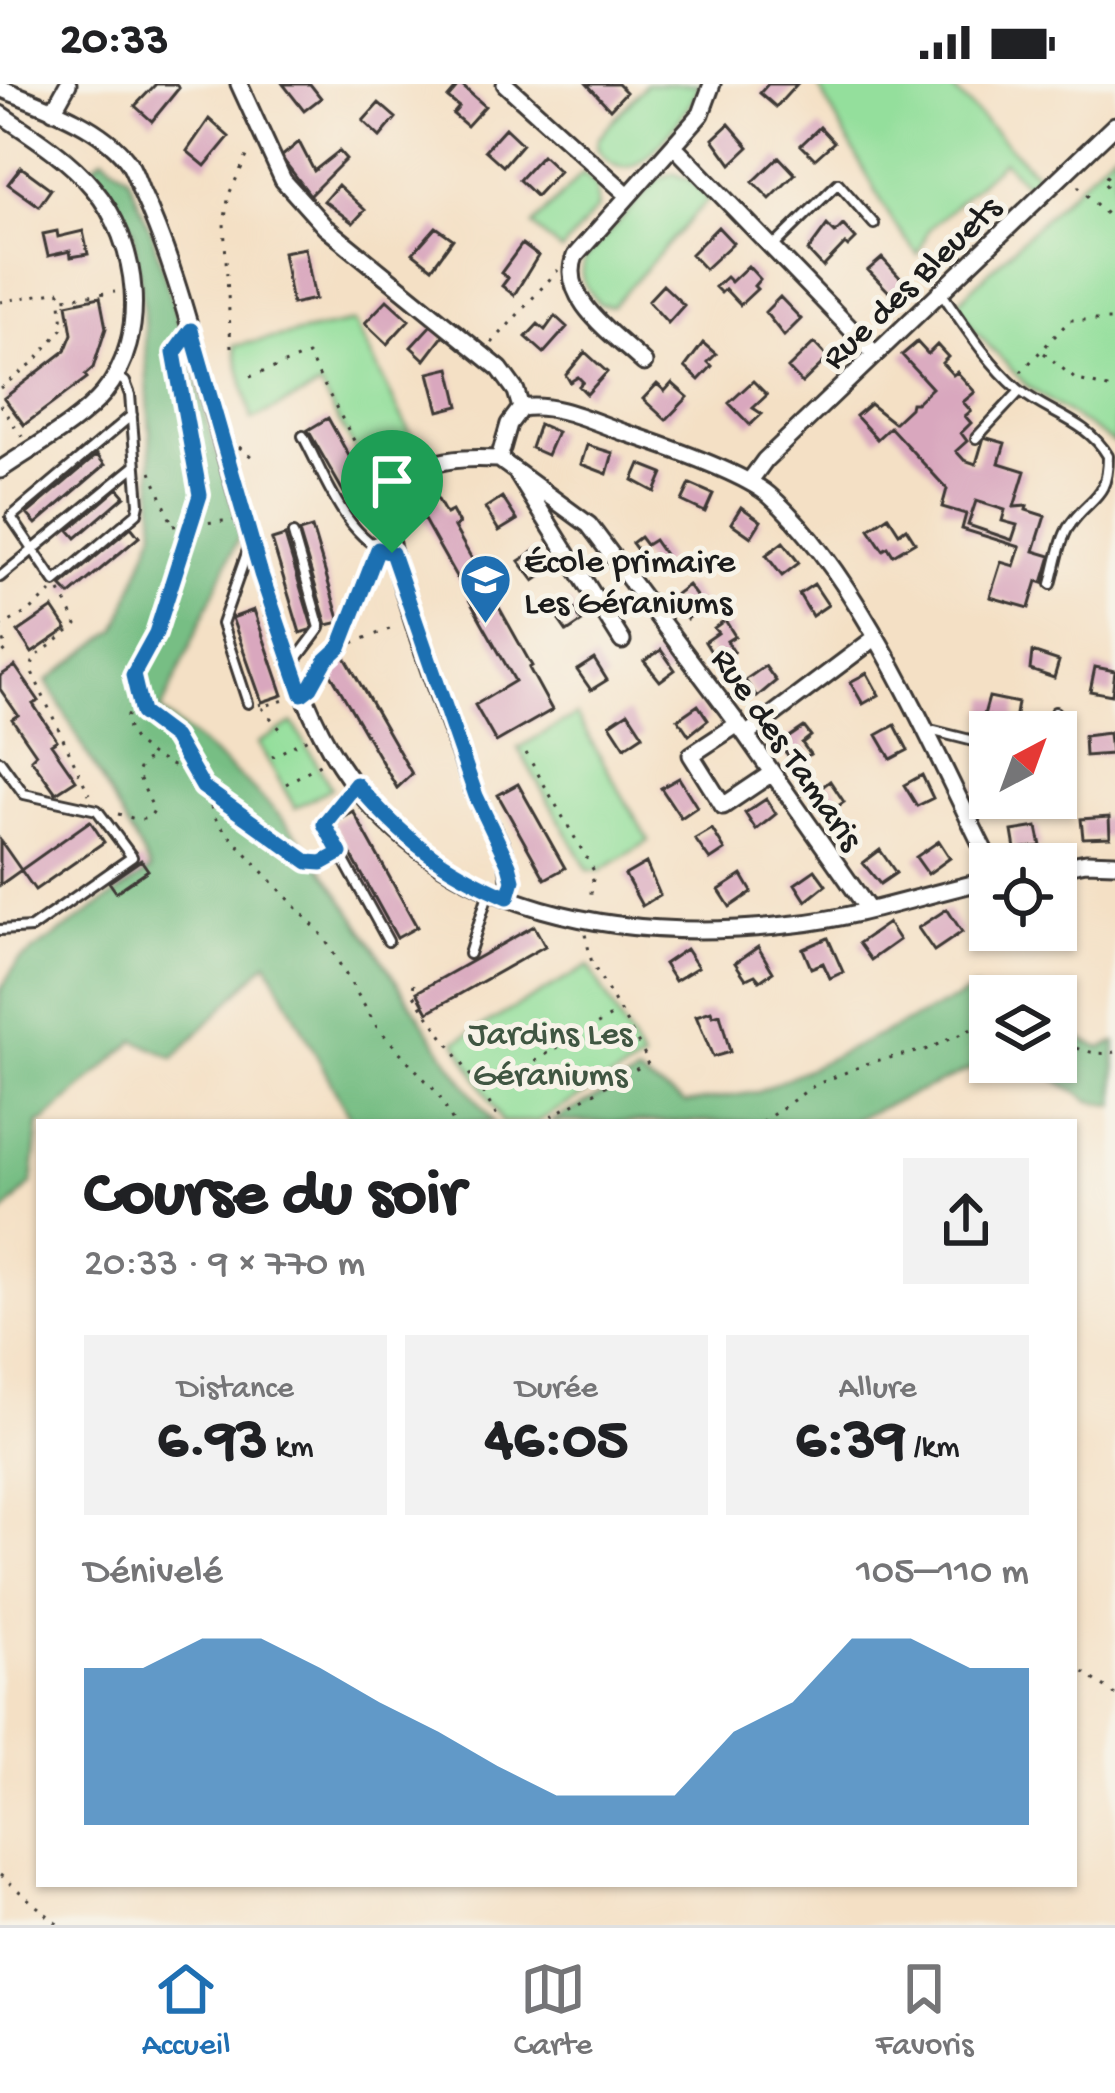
<!DOCTYPE html>
<html lang="fr">
<meta charset="utf-8">
<style>
:root{--surface:#fff;--page:#f2f2f2;--text:#202124;--muted:#757577;--line:#e0e0e0;--accent:#1f6fb2}
body{margin:0;font-family:"Gochi Hand",sans-serif;background:var(--page);color:var(--text);height:100vh;display:flex;flex-direction:column;font-size:45px;white-space:nowrap}
*{box-sizing:border-box;margin:0}
p{font-size:39px;color:var(--muted)}
.icon{flex:none;width:66px;height:66px;fill:none;stroke:currentColor;stroke-width:2;stroke-linecap:round;stroke-linejoin:round}
.map{position:relative;flex:1;overflow:hidden}
.details{position:absolute;left:36px;top:1035px;width:1041px;height:768px;display:flex;flex-direction:column;background:var(--surface);border-radius:0px;box-shadow:0 3px 9px #0004}
.details>*{flex:none}
.needle{width:78px;rotate:41deg}
.fabs{position:absolute;left:969px;top:627px;display:grid;gap:24px}
.fabs a{display:grid;place-items:center;width:108px;height:108px;border-radius:0px;background:var(--surface);box-shadow:0 3px 9px #0004;font-size:60px}
.pin{position:absolute;display:grid;place-items:center;width:102px;height:102px;color:#fff;margin:-123px -51px;border-radius:50% 50% 50% 0;rotate:-45deg;box-shadow:0 0 12px #0007}
.pin .icon{rotate:45deg}
.round{display:grid;place-items:center;flex:none;width:126px;height:126px;border-radius:0px;background:var(--page)}
.headline{display:flex;align-items:center;justify-content:space-between;height:204px;padding:0 48px}
h1{font-size:66px;font-weight:800;line-height:90px}
.metrics{display:grid;grid-template-columns:repeat(3,1fr);gap:18px;height:204px;padding:12px 48px}
.metrics div{display:grid;align-content:center;border-radius:0px;background:var(--page);text-align:center}
.metrics b{font-size:60px;font-weight:800}
.metrics small{font-size:33px;font-weight:400}
.metrics p{font-size:33px}
.chart{height:336px;padding:24px 48px}
.chart p{display:flex;justify-content:space-between}
.chart svg{width:100%;height:216px;margin-top:12px;fill:var(--accent);opacity:.7}
.status{display:flex;justify-content:space-between;align-items:center;height:84px;padding:0 60px;background:var(--surface);direction:ltr}
.status svg{height:33px;fill:currentColor}
.tab-bar{display:flex;justify-content:space-around;align-items:center;height:168px;border-top:3px solid var(--line);background:var(--surface);font-size:33px;color:var(--muted)}
.tab-bar a{display:grid;justify-items:center;gap:6px}
.tab-bar .selected{color:var(--accent)}
.map>svg:first-child{display:block}
.green{fill:#94df9c;stroke:#587e5c;stroke-width:3}
.forest{fill:#77be84;stroke:#4a6d50;stroke-width:3}
.building{fill:#d9a7be;fill-rule:evenodd}
.lines{fill:none;stroke-linecap:round;stroke-linejoin:round}
.lane-casing{stroke:#3c3935;stroke-width:14}
.street-casing{stroke:#3c3935;stroke-width:21}
.path{stroke:#3c3935;stroke-width:3;stroke-dasharray:3 9;stroke-linecap:butt}
.lane{stroke:#fff;stroke-width:8}
.street{stroke:#fff;stroke-width:15}
.path-bridge{stroke:#3c3935;stroke-width:3;stroke-dasharray:3 9;stroke-linecap:butt}
.route-casing{stroke:#fff;stroke-width:24}
.route{stroke:#1f6fb2;stroke-width:15}
.labels{text-anchor:middle;stroke-width:10;stroke-linejoin:round;paint-order:stroke}
.street-label{font-size:36px;fill:#1c1c1c;stroke:#f7f3e8}
.poi-label{font-size:36px;fill:#1c1c1c;stroke:#f7f3e8;text-anchor:start}
.park-label{font-size:36px;fill:#405642;stroke:#f7f3e8}
</style>
<div class="status"><b>20:33</b><svg viewBox="0 0 49 12"><path d="M0 12V9h3v3zM5 12V6h3v6zM10 12V3h3v9zM15 12V0h3v12zM26 1h20v11H26zM47 4h2v5h-2z"/></svg></div>
<div class="map">
<svg width="1115" height="1841" viewBox="0 0 1115 1841">
<rect width="100%" height="100%" fill="#f7f3e8"/>
<filter id="ink" filterUnits="userSpaceOnUse"><feTurbulence type="fractalNoise" baseFrequency=".00833" numOctaves="2"/><feDisplacementMap in="SourceGraphic" scale="24" xChannelSelector="R" yChannelSelector="G"/><feConvolveMatrix kernelMatrix="1 2 1 2 8 2 1 2 1" color-interpolation-filters="sRGB"/></filter>
<filter id="wash" filterUnits="userSpaceOnUse"><feTurbulence type="fractalNoise" baseFrequency=".004" numOctaves="4" result="noise"/><feDisplacementMap in="SourceGraphic" scale="48" xChannelSelector="R" yChannelSelector="G"/><feGaussianBlur stdDeviation="2.7" result="paint"/><feColorMatrix in="noise" values="0 0 0 0 0 0 0 0 0 0 0 0 0 0 0 0 0 1.4 0 .05"/><feComposite in="paint" operator="in"/></filter>
<g filter="url(#wash)">
<rect width="100%" height="100%" fill="#f4e0c5"/>
<path class="green" d="M646 0H699C695 20 650 80 629 83 614 85 605 76 597 64L598 54Z
M817 0H948L1040 94 1027 102 1003 77 928 146 918 171 894 140Z
M1115 65V360L1027 302 976 248 956 220Z
M583 89 596 102 598 124 561 167 533 142Z
M673 89 690 96 709 115 612 222 599 220C587 204 575 193 586 174L658 95Z
M354 238 419 367 370 393 320 303 252 336 234 262Z
M576 631 649 757 600 787 588 786 518 664Z
M293 639 331 704 295 724 258 659Z
M589 882 643 977 536 1038H502L456 957Z"/>
<path class="forest" d="M103 73 128 92 152 150 241 448 161 627C211 669 268 712 308 765 373 854 426 951 493 1038H352L267 878 174 974 135 956 44 1038H39L32 1099 0 1133V907L18 878 151 786 47 597 117 545 155 446 143 218 133 145 91 83Z
M975 906 990 913V977L848 1038H550L638 991 686 1019 758 1008Z
M1056 944 1101 964 1115 958V1022L1090 1017 1028 978H1056Z"/>
<g id="blocks">
<path class="building" d="M156 0H175L179 4 152 37 135 22Z
M283 0H310L321 14 304 27Z
M460 0 485 22 467 42 453 30 459 23 448 14Z
M587 0H618L626 8 610 25Z
M768 0H797L776 23 760 9Z
M379 19 396 34 380 53 363 37Z
M209 35 229 53 205 82 187 67Z
M729 40 749 63 731 80 713 55Z
M820 43 834 58 815 75 801 61Z
M505 44 522 60 503 82 485 66Z
M299 58 314 87 339 67 346 75 310 111 281 73Z
M542 71 559 87 536 112 519 96Z
M779 73 795 90 770 115 753 98Z
M21 83 51 105 39 122 8 100Z
M338 101 365 126 353 139 324 117Z
M827 141 835 149 843 141 856 155 848 163 845 160 823 183 808 167Z
M436 143 453 155 432 184 413 169Z
M718 143 733 159 705 185 691 170Z
M57 147 58 153 83 147 88 170 71 173 70 167 48 172 43 150Z
M522 160 538 172 514 211 502 202 508 194 501 189Z
M305 164 315 215 292 220 283 168Z
M882 174 904 198 891 210 868 186Z
M748 182 760 195 754 202 757 205 740 221 725 205 721 209 715 203 726 193 731 198Z
M663 201 684 221 668 239 648 217Z
M100 213 106 244 93 284 85 291 87 294 24 341 4 314 65 267 72 250 67 220Z
M780 213 801 235 784 252 765 228Z
M387 216 409 236 387 260 365 239Z
M555 232 567 243 544 269 526 253 538 240 545 246Z
M432 240 444 251 425 276 411 263Z
M917 258 928 270 937 261 948 273 942 279 953 291 957 288 975 308 963 318 971 327 965 332 971 339 961 349 967 357 956 367 964 376 976 380 984 353 1005 359 999 379 1025 387 1014 423 1027 422 1026 426 1045 432 1034 467 1051 472 1043 499 1037 497 1029 524 990 513 1001 478 1014 482 1020 463 962 445 966 430 942 423 947 405 890 343 877 355 856 332 870 320 894 339 910 324 911 319H916L932 304 902 271ZM976 417 1005 426 1002 437 1017 441 1012 456 968 441Z
M703 259 716 270 708 278 712 282 699 296 685 283Z
M814 259 828 274 802 299 788 284Z
M585 268 607 288 587 310 579 302 583 298 578 293 570 298 566 291Z
M450 284 459 322 439 327 429 289Z
M753 297 767 311 753 324 762 330 750 341 729 319Z
M672 299 688 313 666 336 643 315 657 300 665 307Z
M328 334 375 419 356 430 308 346Z
M539 340 557 348 547 371 531 364Z
M587 361 613 369 607 390 581 380Z
M97 371 105 381 36 440 27 430Z
M640 380 663 389 655 408 633 396Z
M690 400 713 410 705 428 682 417Z
M118 404 125 412 76 454 69 446Z
M433 407 446 430 452 427 459 440 454 443 532 582 529 584 552 626 496 658 475 621 515 597 414 418Z
M502 413 517 436 499 447 485 424Z
M741 423 761 437 751 453 731 439Z
M888 432 899 449 906 444 915 458 893 471 888 463 883 466 869 445Z
M131 443 139 453 70 511 61 502Z
M312 444 340 538 327 541 299 448Z
M285 452 313 545 300 549 272 456Z
M640 453 646 461 654 456 668 476 652 486 632 459Z
M783 458 799 479 782 492 766 471Z
M536 466 550 486 534 497 519 477Z
M814 500 828 521 812 532 799 510Z
M688 501 704 523 687 535 672 513Z
M569 517 582 538 567 548 553 528Z
M53 524 67 545 32 569 18 548Z
M254 526 283 611 262 618 232 534Z
M725 536 735 552 727 557 734 568 718 579 705 558 718 549 714 544Z
M661 566 675 586 660 597 644 577Z
M342 568 412 690 397 704 328 585Z
M1032 568 1059 577 1054 594 1030 586Z
M594 575 607 596 591 606 577 586Z
M15 582 39 617 33 620 57 656 51 660 76 696 56 709 31 675 36 670 12 635 18 631 0 605V592Z
M765 582 776 597 757 613 745 596Z
M1095 583 1115 587 1112 611 1090 607Z
M867 589 879 611 863 620 850 598Z
M989 613 1018 619 1013 648 990 643 993 633 984 631Z
M698 621 708 636 689 651 678 635Z
M628 628 643 651 625 663 610 640Z
M895 641 908 666 891 675 877 651Z
M804 643 811 652 802 659 810 670 795 680 779 660Z
M1109 649 1111 670 1085 672 1084 652Z
M922 691 933 714 917 722 904 701Z
M679 694 697 723 681 734 661 704Z
M990 695V714H1008L985 725 975 703Z
M830 697 844 718 829 728 814 709Z
M518 700 565 784 545 795 498 711Z
M766 715 776 730 756 746 745 729Z
M353 727 417 843 397 854 333 738Z
M1109 733 1110 753 1083 754 1081 735Z
M90 737 104 758 35 806 21 786 0 801V756L21 786Z
M1037 743 1041 762 1015 765 1012 747Z
M712 745 725 766 710 776 695 755Z
M939 757 950 774 928 790 916 773Z
M880 766 896 789 880 800 863 779Z
M141 776 148 786 116 808 109 798Z
M646 779 660 811 642 822 625 791Z
M815 786 826 801 806 817 795 800Z
M742 791 752 808 730 823 719 806Z
M947 825 962 848 934 867 918 844Z
M888 839 899 856 871 876 859 859Z
M534 842 545 862 428 928 417 908Z
M828 854 843 888 830 894 823 879 811 884 803 865Z
M758 863 773 888 760 897 755 891 746 895 735 879Z
M686 865 698 883 675 897 664 880Z
M711 927 713 932 720 930 730 968 713 973 696 932Z"/>
</g>
</g>
<g filter="url(#ink)">
<use href="#blocks" fill-opacity="0" stroke="#3c3935" stroke-width="3"/>
<g class="lines">
<defs>
<path id="lane" d="M773 163 838 99 874 140
M941 208C964 241 987 278 1018 305 1048 330 1087 336 1108 372 1108 418 1089 411 1068 444 1059 459 1056 483 1051 500
M117 292 125 298 130 311 139 420 137 429 55 498 11 433 132 331
M303 352C324 390 346 456 391 469
M976 354 1020 307
M293 450 320 544 293 580
M0 493 135 382
M248 619 222 540 249 463
M1050 648 1055 628
M927 651 934 647 990 661
M0 677 24 710 97 726 132 773 31 844 0 846
M355 701 324 740 388 857
M469 870 489 807"/>
<path id="street" d="M239 0 283 96 325 143 500 285 516 307 521 324
M505 0 628 111
M0 4C41 21 97 39 126 75 133 83 137 97 141 107 168 165 186 227 202 288 224 367 246 446 272 523 291 578 308 632 340 681 440 834 628 860 795 840 861 833 925 810 990 796
M53 27 68 0
M0 30C33 52 68 74 93 104 139 158 150 253 104 309 78 340 33 363 0 386
M674 62 875 270
M644 279C616 252 558 215 575 172L701 30 712 0
M521 324C556 318 593 338 626 349 662 361 742 388 769 411 861 491 935 670 991 780
M521 324 509 340 499 375 589 441 738 640 868 825
M499 375C451 373 403 374 388 431 381 461 459 670 476 711 489 744 518 777 508 813
M518 391 622 557
M749 398 765 376 1115 41
M738 640 691 671 723 722 772 689
M746 651 875 554
M1056 784 1086 778 1115 779"/>
</defs>
<use href="#lane" class="lane-casing"/>
<use href="#street" class="street-casing"/>
<path class="path" d="M1078 102 1115 139
M1115 111 1102 97 1115 85
M0 218 59 207 64 214
M492 259 558 186
M180 262 174 269 200 411 156 549 133 591 142 629 174 653 203 703 217 738 323 852 377 943 438 1010 453 1038
M231 263 224 140 229 110 250 66
M1044 269 1075 295 1115 306
M1021 288 1070 236H1115
M250 293 308 271 380 405
M0 304 34 278 63 244 61 218 64 214 115 208
M0 321 23 354
M239 363 256 376
M151 388 173 442
M60 507 77 541 34 574 31 586 89 710
M0 543 31 526 51 508
M0 545 7 566 0 572
M342 563 395 543
M314 596 325 576 341 563 375 472
M136 608C109 652 146 670 182 686L191 682
M260 619 261 623 288 615
M262 624 281 646
M526 669 594 787 590 816
M272 673 308 654
M286 700 323 678
M206 705 308 778 328 776
M118 730C131 733 147 742 154 726L137 689 141 680 152 673
M414 900 412 908 482 1008 618 928
M1056 953C1073 964 1095 973 1115 968
M483 1008 500 1038
M541 1038 649 978 592 879 585 850
M762 1038 815 1001 871 978 925 966 990 937
M1074 1581 1115 1611
M0 1791 59 1841"/>
<use href="#lane" class="lane"/>
<use href="#street" class="street"/>
<path class="path-bridge" d="M173 442 245 435"/>
</g>
</g>
<g class="lines" filter="url(#ink)">
<defs>
<path id="route" d="M191 246 261 490 302 610 311 603 326 576 340 563 378 465 392 469 476 712 509 781 513 796 508 813C440 784 404 755 356 700L324 740 340 769 322 779 308 778 203 703 174 653 142 629 133 591 156 549 200 411 174 269Z"/>
</defs>
<use href="#route" class="route-casing"/>
<use href="#route" class="route"/>
</g>
<defs>
<symbol id="school-pin" viewBox="-11 -11 22 30"><path d="M0 17L-7.5 6A9.5 9.5 0 1 1 7.5 6Z" fill="#1f6fb2" stroke="#f7f3e8"/><path d="M0-5L7-2L0 1L-7-2ZM-4 1L0 2.5L4 1V4Q0 6-4 4Z" fill="#fff"/></symbol>
</defs>
<g fill-rule="evenodd">
<use href="#school-pin" x="456" y="466" width="59" height="81"/>
</g>
<g class="labels">
<g class="street-label">
<text transform="translate(909 196) rotate(-44)" y="13">Rue des Bleuets</text>
<text transform="translate(790 663) rotate(55)" y="13">Rue des Tamaris</text>
</g>
<g class="poi-label">
<text x="524" y="487">École primaire<tspan x="524" dy="41">Les Géraniums</tspan></text>
</g>
<g class="park-label">
<text x="550" y="959">Jardins Les<tspan x="550" dy="41">Géraniums</tspan></text>
</g>
</g>
</svg>
<div class="fabs">
<a><svg class="needle" viewBox="-14 -14 28 28"><path d="M0-13l5 13h-10z" fill="#e53935"/><path d="M0 13l5-13h-10z" fill="#757577"/></svg></a>
<a><svg class="icon" aria-label="locate" viewBox="0 0 24 24"><circle cx="12" cy="12" r="6"/><path d="M12 2v4M12 18v4M2 12h4M18 12h4"/></svg></a>
<a><svg class="icon" aria-label="layers" viewBox="0 0 24 24"><path d="M12 4l9 5-9 5-9-5zM3 14l9 5 9-5"/></svg></a>
</div>
<div class="pin" style="left:392px;top:469px;background:#1e9e55"><svg class="icon" aria-label="arrive" viewBox="0 0 24 24"><path d="M6 21V4h12l-3 4 3 4H6"/></svg></div>
<section class="details">
<div class="headline"><div><h1>Course du soir</h1><p>20:33 · 9 × 770 m</p></div><a class="round"><svg class="icon" aria-label="share" viewBox="0 0 24 24"><path d="M12 15V3M7 8l5-5 5 5M5 13v7h14v-7"/></svg></a></div>
<div class="metrics">
<div><p>Distance</p><b>6.93<small> km</small></b></div>
<div><p>Durée</p><b>46:05</b></div>
<div><p>Allure</p><b>6:39<small> /km</small></b></div>
</div>
<div class="chart"><p><span>Dénivelé</span>105–110 m</p>
<svg viewBox="0 0 160 44" preserveAspectRatio="none"><path d="M0 44V12L10 12L20 6L30 6L40 12L50 19L60 25L70 32L80 38L90 38L100 38L110 25L120 19L130 6L140 6L150 12L160 12V44z"/></svg>
</div>
</section>
</div>
<nav class="tab-bar">
<a class="selected"><svg class="icon" aria-label="home" viewBox="0 0 24 24"><path d="M3 11l9-7 9 7M6 9v11h12V9"/></svg>Accueil</a>
<a><svg class="icon" aria-label="map" viewBox="0 0 24 24"><path d="M3 6l6-2 6 2 6-2v14l-6 2-6-2-6 2zM9 4v14M15 6v14"/></svg>Carte</a>
<a><svg class="icon" aria-label="saved" viewBox="0 0 24 24"><path d="M7 4h10v16l-5-4-5 4z"/></svg>Favoris</a>
</nav>
